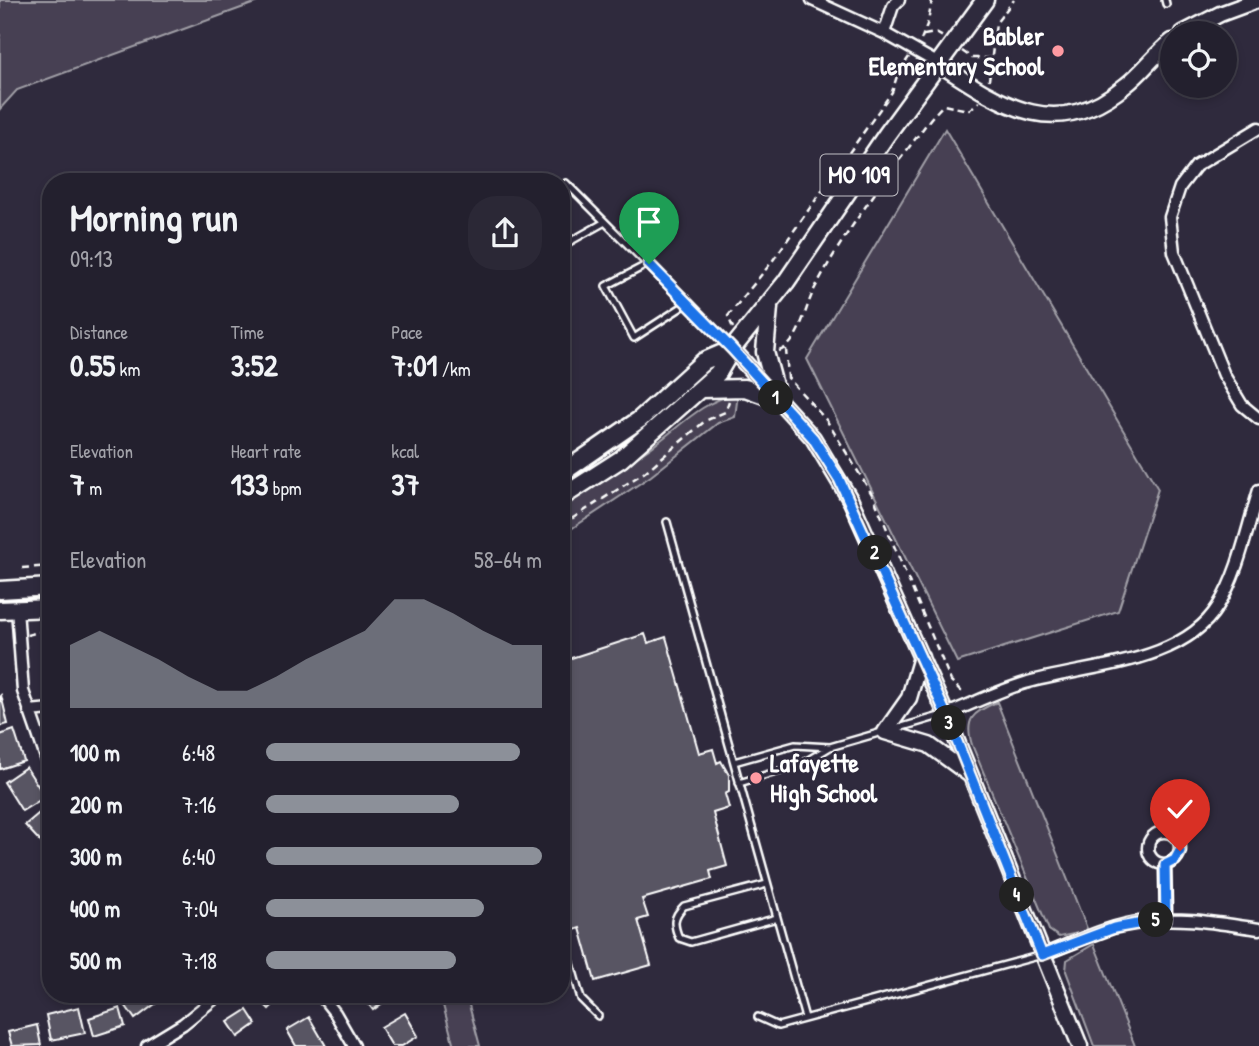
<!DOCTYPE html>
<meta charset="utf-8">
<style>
:root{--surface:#23202e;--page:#2b2836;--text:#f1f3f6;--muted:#a3a3aa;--line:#403e4a;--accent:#8c9099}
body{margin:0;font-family:"Patrick Hand",sans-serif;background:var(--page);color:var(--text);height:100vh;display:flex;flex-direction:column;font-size:26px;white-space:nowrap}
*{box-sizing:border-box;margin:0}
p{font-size:23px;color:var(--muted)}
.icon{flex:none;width:38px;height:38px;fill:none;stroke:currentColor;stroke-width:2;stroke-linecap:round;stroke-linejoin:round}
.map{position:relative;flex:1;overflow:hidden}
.details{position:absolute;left:42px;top:173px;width:528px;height:830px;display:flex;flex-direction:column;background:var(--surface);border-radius:28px;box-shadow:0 4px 10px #0003,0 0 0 2px var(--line)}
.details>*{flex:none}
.buttons{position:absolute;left:1160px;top:21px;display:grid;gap:14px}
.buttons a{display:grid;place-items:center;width:77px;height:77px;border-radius:50%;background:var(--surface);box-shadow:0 4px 10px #0003,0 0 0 2px var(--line);font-size:35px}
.pin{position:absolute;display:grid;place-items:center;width:60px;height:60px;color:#fff;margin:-72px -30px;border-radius:50% 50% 50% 0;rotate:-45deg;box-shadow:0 0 7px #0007}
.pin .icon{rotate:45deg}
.km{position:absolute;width:35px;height:35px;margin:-18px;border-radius:50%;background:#222;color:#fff;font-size:19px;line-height:35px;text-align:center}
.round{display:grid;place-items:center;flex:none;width:74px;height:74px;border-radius:28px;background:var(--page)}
.summary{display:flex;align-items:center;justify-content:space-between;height:119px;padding:0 28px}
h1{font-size:38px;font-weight:700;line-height:52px}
.metrics{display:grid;grid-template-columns:repeat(3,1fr);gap:10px;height:119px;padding:7px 28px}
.metrics div{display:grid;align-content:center}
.metrics b{font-size:30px;font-weight:700}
.metrics small{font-size:19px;font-weight:400}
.metrics p{font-size:19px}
.chart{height:196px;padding:14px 28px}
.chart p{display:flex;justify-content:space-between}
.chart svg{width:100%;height:126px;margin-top:7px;fill:var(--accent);opacity:.7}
ul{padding:0 28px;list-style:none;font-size:23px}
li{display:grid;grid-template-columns:112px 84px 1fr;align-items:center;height:52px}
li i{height:18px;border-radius:9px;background:var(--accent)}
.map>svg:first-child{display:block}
.green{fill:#464152;stroke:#a2a0a8;stroke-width:2}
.building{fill:#595564;stroke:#fff;stroke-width:2}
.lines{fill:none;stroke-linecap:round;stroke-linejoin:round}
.lane-casing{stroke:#fff;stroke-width:10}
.street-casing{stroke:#fff;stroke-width:15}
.secondary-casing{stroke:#fff;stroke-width:19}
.primary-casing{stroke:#fff;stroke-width:21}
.path{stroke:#fff;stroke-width:2.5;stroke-dasharray:7 5;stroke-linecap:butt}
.lane{stroke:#2f2a3d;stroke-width:5}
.street{stroke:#2f2a3d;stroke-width:10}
.secondary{stroke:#2f2a3d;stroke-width:14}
.primary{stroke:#2f2a3d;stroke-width:16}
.route-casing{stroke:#fff;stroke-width:14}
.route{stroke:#1a73e8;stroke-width:9}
.poi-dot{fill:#ff9aa2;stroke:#2f2a3d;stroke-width:2.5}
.labels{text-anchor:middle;stroke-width:5;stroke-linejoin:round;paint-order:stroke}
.shield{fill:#2f2a3d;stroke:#c1bfc5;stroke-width:2}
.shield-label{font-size:24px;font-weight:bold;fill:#fff}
.poi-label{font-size:26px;font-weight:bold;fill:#fff;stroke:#2f2a3d;text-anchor:end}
</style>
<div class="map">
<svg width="1259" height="1046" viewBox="0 0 1259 1046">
<rect width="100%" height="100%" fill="#2f2a3d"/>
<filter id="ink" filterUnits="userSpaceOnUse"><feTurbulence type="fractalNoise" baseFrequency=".0143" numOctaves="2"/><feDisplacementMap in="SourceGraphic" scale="14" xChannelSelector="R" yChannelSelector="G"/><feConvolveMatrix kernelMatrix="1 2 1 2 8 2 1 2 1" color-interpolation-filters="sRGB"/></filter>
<g filter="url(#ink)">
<path class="green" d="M0 0H263L17 90 0 109Z
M945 129 1158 489 1118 611 957 662 807 359Z
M738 394 735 417 718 423 651 476 562 535V502C591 486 619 470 646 451 677 430 701 400 738 394Z
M997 702 1088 931 1059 937 1049 930 972 745C964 719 973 712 997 702Z
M1094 944 1135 1046H1094L1066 971 1067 960Z
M440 994H466L480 1046H454Z"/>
<path class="building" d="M645 634 648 643 666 637 699 753 713 749 717 763 721 761 729 775V792L725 794 729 808 713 813 727 866 710 871 712 879 642 899 648 917 638 920 651 965 595 981 580 928 565 933 562 921V661Z
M51 662V682H44L42 663Z
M1 695 8 724 0 726V696Z
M14 730 24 761 0 769V735Z
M26 767 45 797 22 811 4 782Z
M51 803V848L48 850 25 825Z
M133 994H160L163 998 135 1019 123 1002Z
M260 994H284L269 1009 257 997Z
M361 994H391L392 996 373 1010Z
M79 1007 85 1033 51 1040 46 1015Z
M120 1008 125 1026 94 1036 89 1018Z
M247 1010 256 1024 238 1037 228 1022Z
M405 1013 418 1036 402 1046H392L381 1027Z
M309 1017 326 1046H296L287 1030Z
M37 1025 41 1045 12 1046 8 1032Z"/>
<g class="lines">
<defs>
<path id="lane" d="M1165 0 1166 4
M566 183 730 347
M562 246 605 222
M648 264 606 286 634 338 688 303
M562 448 569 466
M667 522 805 1018
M892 730 943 715
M734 762 795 745 830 747
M739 783 800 765 830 747 882 732
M767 884 684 906C673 917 673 924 679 938L691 942 777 918
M562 954 568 953 581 999 598 1016
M758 1017 778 1026 1042 955"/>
<path id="street" d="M812 0 884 33 939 64
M884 33 893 6 899 0
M1259 128 1196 166 1180 187 1170 217 1174 252 1224 375 1242 405 1259 419
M17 609 23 691 51 772
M29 711 51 709
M946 714C972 704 998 691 1025 683 1086 665 1182 665 1218 606 1239 572 1247 528 1259 490
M1148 848a16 16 0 1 1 32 0a16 16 0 1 1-32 0Z
M1165 865 1166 919
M1042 955C1075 942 1109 925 1145 921 1182 916 1222 924 1259 929
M320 994 335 1013 354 1046
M147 1046 183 1024 220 994"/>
<path id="secondary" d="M1183 33 1220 14 1258 0
M939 64C1003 106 1056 143 1126 85 1143 72 1155 54 1172 41
M732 349 813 438 851 501 946 714 1080 1046
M921 657 909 698 885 732 929 745 970 775"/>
<path id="primary" d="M769 307 765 352 778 400
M701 389 745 388 778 400
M562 473 639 420 704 361 732 349
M562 497 621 459 718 373 732 349 786 282 887 134 985 0
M0 590 51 587
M0 610 51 608"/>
</defs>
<use href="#lane" class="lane-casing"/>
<use href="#street" class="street-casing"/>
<use href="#secondary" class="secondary-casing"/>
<use href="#primary" class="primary-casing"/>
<path class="path" d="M924 35 936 33 943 37
M921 40 928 22 932 0
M962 51 972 58H992
M989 80 996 23 1014 0
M733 328 728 316 771 263 892 92 898 73 909 57
M786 349 788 378 827 421 873 496 951 681 961 691 959 695
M779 351C800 344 805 306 815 288 847 227 890 173 931 118L943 105 969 110 979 102
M562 525 645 472 705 421 725 412 729 401
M22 568 51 566
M27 635 51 629"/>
<use href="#lane" class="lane"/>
<use href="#street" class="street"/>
<use href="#secondary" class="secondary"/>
<use href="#primary" class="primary"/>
</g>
</g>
<g class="lines" filter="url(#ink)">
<defs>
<path id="route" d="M649 264 732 349 813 438 839 479 946 714 1042 955 1114 928 1166 919 1165 865 1175 860 1180 851"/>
</defs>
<use href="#route" class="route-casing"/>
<use href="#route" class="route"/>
</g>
<g class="poi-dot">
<circle cx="1058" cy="51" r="7"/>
<circle cx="756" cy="778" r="7"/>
</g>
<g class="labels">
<rect class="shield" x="820.5" y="154.5" width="77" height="41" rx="5"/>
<g class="shield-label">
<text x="859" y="183">MO 109</text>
</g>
<g class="poi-label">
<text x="1044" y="45">Babler<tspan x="1044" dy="30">Elementary School</tspan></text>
<text x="770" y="772" text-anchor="start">Lafayette<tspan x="770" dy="30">High School</tspan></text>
</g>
</g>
</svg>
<div class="buttons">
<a><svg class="icon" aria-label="locate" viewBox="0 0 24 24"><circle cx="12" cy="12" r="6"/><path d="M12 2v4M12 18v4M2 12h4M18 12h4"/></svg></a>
</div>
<div class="pin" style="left:649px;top:264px;background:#1e9e55"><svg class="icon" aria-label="arrive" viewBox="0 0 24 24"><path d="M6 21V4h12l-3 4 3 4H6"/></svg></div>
<div class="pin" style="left:1180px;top:851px;background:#d93025"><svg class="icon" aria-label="check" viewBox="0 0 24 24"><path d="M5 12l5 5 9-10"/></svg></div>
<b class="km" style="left:776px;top:398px">1</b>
<b class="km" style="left:875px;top:553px">2</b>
<b class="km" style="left:949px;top:723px">3</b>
<b class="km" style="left:1017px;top:895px">4</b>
<b class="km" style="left:1156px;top:920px">5</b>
<section class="details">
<div class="summary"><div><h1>Morning run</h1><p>09:13</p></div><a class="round"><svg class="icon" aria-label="share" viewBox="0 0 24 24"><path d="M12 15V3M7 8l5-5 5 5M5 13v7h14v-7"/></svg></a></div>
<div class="metrics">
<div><p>Distance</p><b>0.55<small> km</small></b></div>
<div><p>Time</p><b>3:52</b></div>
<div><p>Pace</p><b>7:01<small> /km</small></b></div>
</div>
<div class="metrics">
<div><p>Elevation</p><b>7<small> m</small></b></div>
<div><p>Heart rate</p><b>133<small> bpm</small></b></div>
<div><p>kcal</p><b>37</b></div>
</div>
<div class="chart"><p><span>Elevation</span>58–64 m</p>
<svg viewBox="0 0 160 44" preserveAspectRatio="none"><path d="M0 44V22L10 17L20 22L30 27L40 33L50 38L60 38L70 33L80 27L90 22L100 17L110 6L120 6L130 11L140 17L150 22L160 22V44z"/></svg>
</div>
<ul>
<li><b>100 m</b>6:48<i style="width:92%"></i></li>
<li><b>200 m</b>7:16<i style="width:70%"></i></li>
<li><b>300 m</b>6:40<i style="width:100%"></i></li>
<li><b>400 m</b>7:04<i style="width:79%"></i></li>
<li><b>500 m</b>7:18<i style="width:69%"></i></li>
</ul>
</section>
</div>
